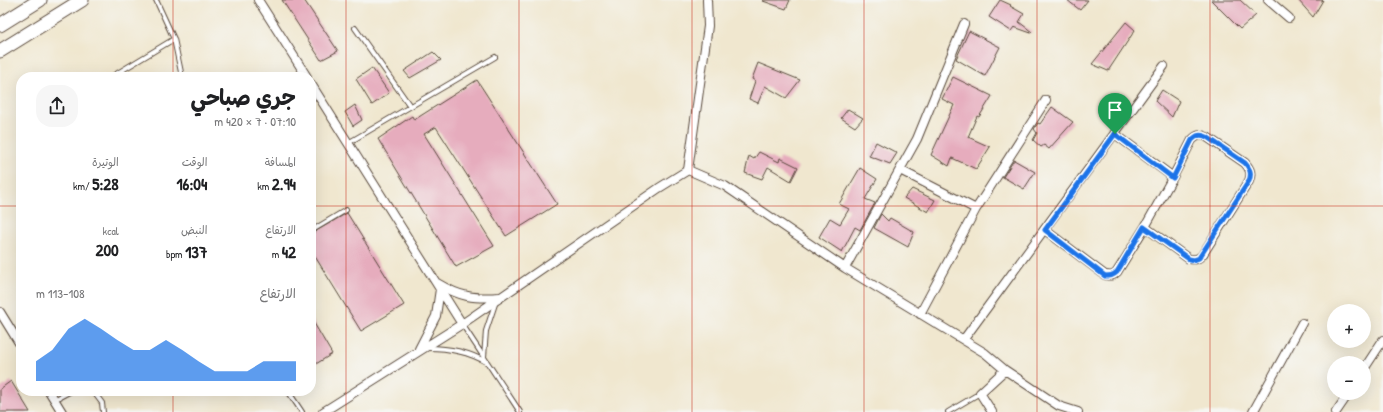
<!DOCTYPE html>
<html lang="ar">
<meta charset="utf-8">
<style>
:root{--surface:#fff;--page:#f6f6f6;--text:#202124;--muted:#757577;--accent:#1a73e8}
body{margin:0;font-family:"Patrick Hand","Playpen Sans Arabic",sans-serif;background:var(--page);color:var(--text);direction:rtl;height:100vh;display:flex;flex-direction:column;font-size:15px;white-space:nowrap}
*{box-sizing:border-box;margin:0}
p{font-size:13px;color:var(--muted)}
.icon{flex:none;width:22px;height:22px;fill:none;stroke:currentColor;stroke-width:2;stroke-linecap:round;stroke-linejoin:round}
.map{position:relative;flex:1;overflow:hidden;direction:ltr}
.drawer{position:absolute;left:16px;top:72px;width:300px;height:324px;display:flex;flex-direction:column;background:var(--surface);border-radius:16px;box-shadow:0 4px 16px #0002;direction:rtl}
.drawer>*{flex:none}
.tools{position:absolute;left:1327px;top:304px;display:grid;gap:8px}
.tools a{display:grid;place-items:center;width:44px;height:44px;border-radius:50%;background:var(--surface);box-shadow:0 4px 16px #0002;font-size:20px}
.pin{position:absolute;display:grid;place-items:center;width:34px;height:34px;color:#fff;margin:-41px -17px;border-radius:50% 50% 50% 0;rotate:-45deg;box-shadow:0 0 4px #0007}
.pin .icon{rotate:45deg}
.round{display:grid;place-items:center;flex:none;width:42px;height:42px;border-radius:16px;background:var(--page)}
.summary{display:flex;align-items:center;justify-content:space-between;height:68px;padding:0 20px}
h1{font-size:22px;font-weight:700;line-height:30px}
.figures{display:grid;grid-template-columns:repeat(3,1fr);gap:6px;height:68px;padding:4px 20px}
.figures div{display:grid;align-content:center}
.figures b{font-size:17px;font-weight:700}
.figures small{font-size:11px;font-weight:400}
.figures p{font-size:11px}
.chart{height:112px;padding:8px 20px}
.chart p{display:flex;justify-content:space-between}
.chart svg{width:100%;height:72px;margin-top:4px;fill:var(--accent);opacity:.7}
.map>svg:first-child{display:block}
.building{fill:#e6acbd}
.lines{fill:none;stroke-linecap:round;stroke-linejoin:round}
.service-casing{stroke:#564639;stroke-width:6}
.minor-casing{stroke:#564639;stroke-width:10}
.primary-casing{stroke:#564639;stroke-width:15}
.service{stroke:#fff;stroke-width:4}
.minor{stroke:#fff;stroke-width:8}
.primary{stroke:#fff;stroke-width:13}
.route-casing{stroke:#fff;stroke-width:8}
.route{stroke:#1a73e8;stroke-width:5}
.grid{fill:none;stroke:#c8321e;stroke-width:1;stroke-opacity:0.55}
</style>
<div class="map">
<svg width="1383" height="412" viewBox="0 0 1383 412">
<rect width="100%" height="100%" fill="#f6f6f2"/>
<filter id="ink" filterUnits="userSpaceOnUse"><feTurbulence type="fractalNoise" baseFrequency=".025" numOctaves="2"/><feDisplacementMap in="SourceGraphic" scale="8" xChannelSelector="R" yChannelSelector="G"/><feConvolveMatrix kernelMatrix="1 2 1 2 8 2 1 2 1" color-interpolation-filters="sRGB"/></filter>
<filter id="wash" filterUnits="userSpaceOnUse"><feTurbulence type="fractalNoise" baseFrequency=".012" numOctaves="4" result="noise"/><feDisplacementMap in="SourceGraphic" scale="16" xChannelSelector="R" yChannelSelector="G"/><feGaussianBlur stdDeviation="0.9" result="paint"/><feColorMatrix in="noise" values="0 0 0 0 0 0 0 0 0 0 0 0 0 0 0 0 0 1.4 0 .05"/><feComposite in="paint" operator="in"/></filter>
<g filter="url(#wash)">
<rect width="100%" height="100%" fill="#f0e7cf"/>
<g id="blocks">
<path class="building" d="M282 0H304L338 51 321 60Z
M764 0H790L786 9 763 1Z
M1000 0 1011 5 1010 6 1024 14 1019 22 1032 32 1031 33 1014 27 1011 31 989 17Z
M1067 0H1088L1080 10Z
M1211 0H1240L1256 15 1240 29Z
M1298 0H1323L1313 17Z
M1126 22 1135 30 1108 71 1092 64Z
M969 31 1000 47 985 76 956 59Z
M433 52 441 60 410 78 404 71Z
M758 63 800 80 786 98 765 86 758 103 749 99 755 81 752 79Z
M372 68 389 93 372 105 356 79Z
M953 77 992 96 979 117 977 116 968 137 990 147 976 169 952 158 949 166 931 155 954 105 942 99Z
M477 80 557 204 506 236 436 127 424 134 494 246 456 267 378 139 412 116 414 120Z
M1162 90 1179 101 1172 117 1155 101Z
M355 105 362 120 353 126 345 112Z
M1052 107 1073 122 1049 149 1044 145 1041 147 1033 140 1037 133 1034 129 1038 123 1040 124Z
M848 109 863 118 855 127 841 118Z
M876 142 897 153 890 164 869 156Z
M759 152 779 162 780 158 798 167 791 181 768 167 762 179 745 173 749 156 754 159Z
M1014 160 1035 172 1024 189 1003 177Z
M860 168 877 179 865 199 875 203 860 230 855 227 842 252 819 237 830 218 840 224 849 209 839 204Z
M912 189 935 200 928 212 904 198Z
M347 213 404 305 361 331 311 250V234Z
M881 214 888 221 890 218 914 232 908 247 874 228Z
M311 318 332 354 311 367Z
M11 381 30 412H0V389Z"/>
</g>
</g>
<g filter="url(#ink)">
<use href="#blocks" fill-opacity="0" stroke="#564639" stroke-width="1"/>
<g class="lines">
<defs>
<path id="service" d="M156 0 174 39 182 77
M355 28 410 106
M111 77 174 39
M348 143 495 57
M311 231 346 210
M462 324 520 412
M428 348C449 348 467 351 486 362
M484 357 486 331 495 304
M93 391 102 403 103 412
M288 391 302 412
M54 400 71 391
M948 412 980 393"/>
<path id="minor" d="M258 0 307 77
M1268 0 1289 18
M311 84 462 324
M1115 134 1173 177 1145 227 1189 259C1196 260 1199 259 1203 254L1249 181C1252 173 1250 169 1245 163L1207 137C1200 134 1197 135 1192 140L1173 177
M688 170 725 186 845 268 985 353 1005 370 980 393 992 412
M688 170 708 26 707 0
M900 170 976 209
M1045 230 1105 275C1111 276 1113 276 1117 272L1145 227
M845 268 917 139 964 24
M437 283C460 297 474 299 500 297
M0 312 21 346
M920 314 976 209 1046 100
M964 339 1164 66
M419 349 436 316 440 289
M1364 369 1383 340
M1005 370 1059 406 1078 412
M49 391 62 412
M323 412 462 324 659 188 688 170
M1253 412 1302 323
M1336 412 1349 393"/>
<path id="primary" d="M0 25 40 0
M0 51 82 0"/>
</defs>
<use href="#service" class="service-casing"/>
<use href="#minor" class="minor-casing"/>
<use href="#primary" class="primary-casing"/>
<use href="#service" class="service"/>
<use href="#minor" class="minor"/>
<use href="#primary" class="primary"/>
</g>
</g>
<g class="lines" filter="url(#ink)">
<defs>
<path id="route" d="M1115 134 1173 178 1192 140C1197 135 1200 134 1207 137L1245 163C1250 169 1252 173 1249 181L1199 258 1194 260 1189 259 1144 227 1117 272C1113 276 1110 276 1105 276L1045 230Z"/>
</defs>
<use href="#route" class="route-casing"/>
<use href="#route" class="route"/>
</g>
<path class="grid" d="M173 0V77M346 0V412M519 0V412M692 0V412M864 0V412M1037 0V412M1210 0V412M0 206H21M311 206H1383M173 391V412"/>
</svg>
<div class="tools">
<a>+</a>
<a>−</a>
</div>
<div class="pin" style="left:1115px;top:134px;background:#1e9e55"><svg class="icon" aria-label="arrive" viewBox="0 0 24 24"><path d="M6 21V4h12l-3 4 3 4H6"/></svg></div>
<section class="drawer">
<div class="summary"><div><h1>جري صباحي</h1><p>07:10 · 7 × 420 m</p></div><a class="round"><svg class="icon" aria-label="share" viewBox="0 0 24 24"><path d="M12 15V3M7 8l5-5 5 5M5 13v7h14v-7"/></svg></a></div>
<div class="figures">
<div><p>المسافة</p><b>2.94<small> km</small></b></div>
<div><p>الوقت</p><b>16:04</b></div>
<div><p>الوتيرة</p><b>5:28<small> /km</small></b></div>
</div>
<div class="figures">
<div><p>الارتفاع</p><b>42<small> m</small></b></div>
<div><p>النبض</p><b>137<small> bpm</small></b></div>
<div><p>kcal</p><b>200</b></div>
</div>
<div class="chart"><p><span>الارتفاع</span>108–113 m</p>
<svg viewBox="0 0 160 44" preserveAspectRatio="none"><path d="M0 44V32L10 25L20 12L30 6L40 12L50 19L60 25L70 25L80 19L90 25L100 32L110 38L120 38L130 38L140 32L150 32L160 32V44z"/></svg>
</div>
</section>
</div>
